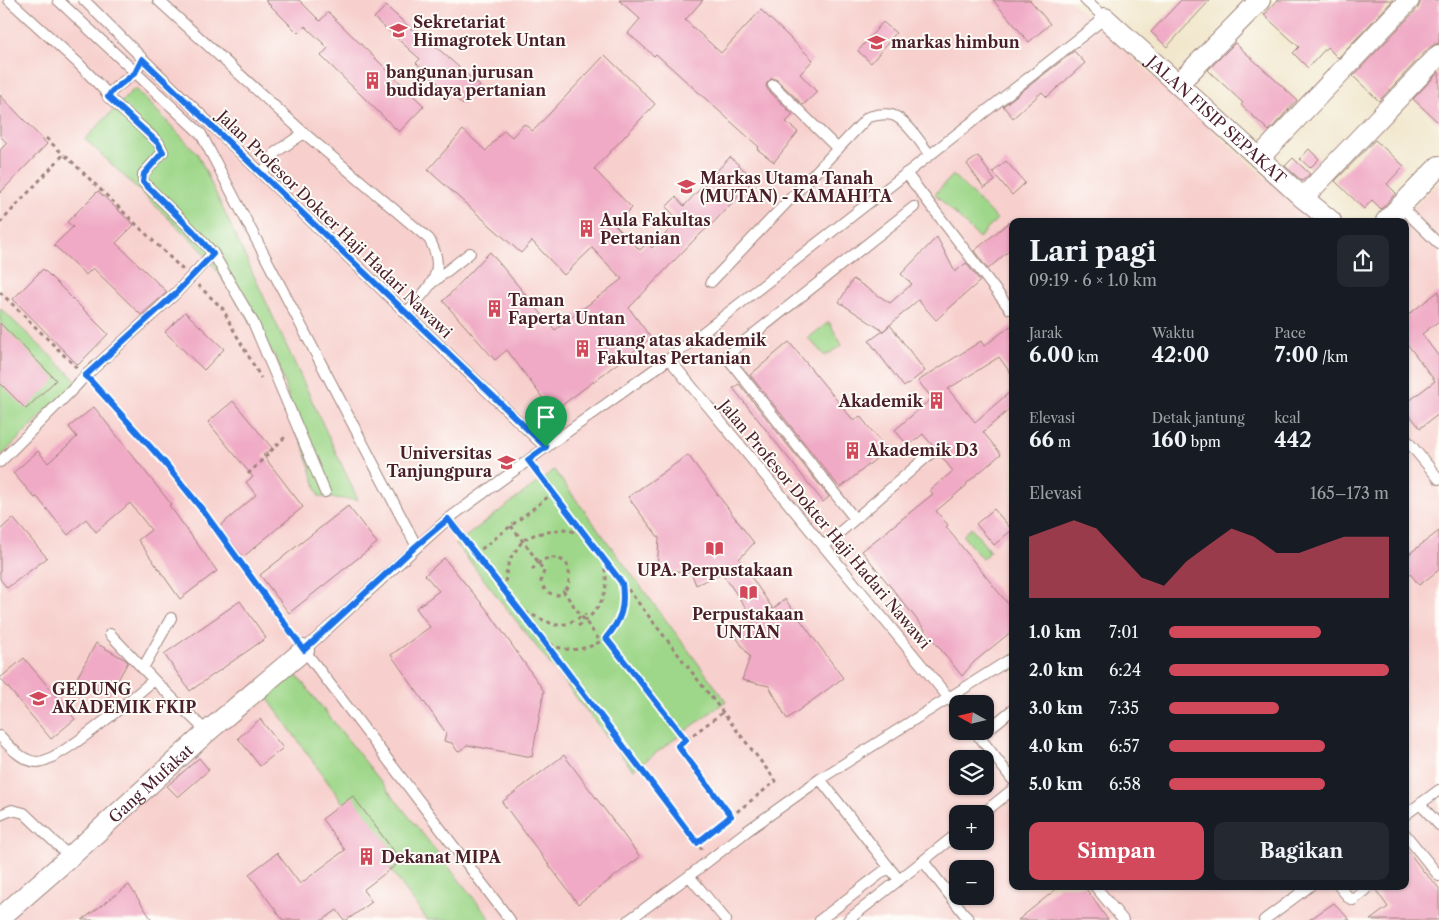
<!DOCTYPE html>
<html lang="id">
<meta charset="utf-8">
<style>
:root{--surface:#171b24;--page:#242831;--text:#f1f3f6;--muted:#9ea1a6;--accent:#d1495b}
body{margin:0;font-family:"Libre Caslon Text",serif;background:var(--page);color:var(--text);height:100vh;display:flex;flex-direction:column;font-size:19px;white-space:nowrap}
*{box-sizing:border-box;margin:0}
p{font-size:16px;color:var(--muted)}
.icon{flex:none;width:28px;height:28px;fill:none;stroke:currentColor;stroke-width:2;stroke-linecap:round;stroke-linejoin:round}
.map{position:relative;flex:1;overflow:hidden}
.details{position:absolute;left:1009px;top:218px;width:400px;height:672px;display:flex;flex-direction:column;background:var(--surface);border-radius:10px;box-shadow:0 1px 4px #0004}
.details>*{flex:none}
.needle{width:32px;rotate:278deg}
.buttons{position:absolute;left:949px;top:695px;display:grid;gap:10px}
.buttons a{display:grid;place-items:center;width:45px;height:45px;border-radius:10px;background:var(--surface);box-shadow:0 1px 4px #0004;font-size:25px}
.pin{position:absolute;display:grid;place-items:center;width:42px;height:42px;color:#fff;margin:-51px -21px;border-radius:50% 50% 50% 0;rotate:-45deg;box-shadow:0 0 5px #0007}
.pin .icon{rotate:45deg}
.round{display:grid;place-items:center;flex:none;width:52px;height:52px;border-radius:10px;background:var(--page)}
.overview{display:flex;align-items:center;justify-content:space-between;height:85px;padding:0 20px}
h1{font-size:28px;font-weight:800;line-height:38px}
.figures{display:grid;grid-template-columns:repeat(3,1fr);gap:8px;height:85px;padding:5px 20px}
.figures div{display:grid;align-content:center}
.figures b{font-size:21px;font-weight:800}
.figures small{font-size:14px;font-weight:400}
.figures p{font-size:14px}
.chart{height:140px;padding:10px 20px}
.chart p{display:flex;justify-content:space-between}
.chart svg{width:100%;height:90px;margin-top:5px;fill:var(--accent);opacity:.7}
.button{display:flex;gap:10px;margin-top:auto;padding:10px 20px}
.button a{flex:1;height:58px;border-radius:10px;background:var(--accent);color:#fff;font-size:20px;font-weight:800;line-height:58px;text-align:center}
.button a+a{background:var(--page);color:var(--text)}
ul{padding:0 20px;list-style:none;font-size:16px}
li{display:grid;grid-template-columns:80px 60px 1fr;align-items:center;height:38px}
li i{height:12px;border-radius:6px;background:var(--accent)}
.map>svg:first-child{display:block}
.built{fill:#f7d0cd;fill-rule:evenodd}
.green{fill:#9ed789;stroke:#747b5a}
.building{fill:#f0aac5}
.lines{fill:none;stroke-linecap:round;stroke-linejoin:round}
.service-casing{stroke:#9e827b;stroke-width:12}
.minor-casing{stroke:#9e827b;stroke-width:22}
.path{stroke:#9e827b;stroke-width:3;stroke-dasharray:4 4;stroke-linecap:butt}
.service{stroke:#fff;stroke-width:10}
.minor{stroke:#fff;stroke-width:20}
.route-casing{stroke:#fff;stroke-width:10}
.route{stroke:#1a73e8;stroke-width:6}
.labels{text-anchor:middle;stroke-width:4;stroke-linejoin:round;paint-order:stroke}
.poi-label{font-size:16px;font-weight:bold;fill:#4a1f2b;stroke:#fdfcf7;text-anchor:start}
.street-label{font-size:16px;fill:#4a1f2b;stroke:#fdfcf7}
</style>
<div class="map">
<svg width="1439" height="920" viewBox="0 0 1439 920">
<rect width="100%" height="100%" fill="#fdfcf7"/>
<filter id="ink" filterUnits="userSpaceOnUse"><feTurbulence type="fractalNoise" baseFrequency=".02" numOctaves="2"/><feDisplacementMap in="SourceGraphic" scale="10" xChannelSelector="R" yChannelSelector="G"/><feConvolveMatrix kernelMatrix="1 2 1 2 8 2 1 2 1" color-interpolation-filters="sRGB"/></filter>
<filter id="wash" filterUnits="userSpaceOnUse"><feTurbulence type="fractalNoise" baseFrequency=".0096" numOctaves="4" result="noise"/><feDisplacementMap in="SourceGraphic" scale="20" xChannelSelector="R" yChannelSelector="G"/><feGaussianBlur stdDeviation="1.12" result="paint"/><feColorMatrix in="noise" values="0 0 0 0 0 0 0 0 0 0 0 0 0 0 0 0 0 1.4 0 .05"/><feComposite in="paint" operator="in"/></filter>
<g filter="url(#wash)">
<rect width="100%" height="100%" fill="#f1e6cb"/>
<path class="built" d="M0 0H1069L1313 221H1012V886H1405V221H1401L1439 181V920H0ZM958 704H985V731H958ZM958 759H985V786H958ZM958 814H985V841H958ZM958 869H985V896H958Z"/>
<path class="green" d="M135 88 197 153 358 500 319 497 277 360 205 253 85 139Z
M953 175 997 219 979 238 935 194Z
M0 308 77 381 0 457Z
M829 322 842 345 825 356 808 338Z
M554 470 726 701 633 770 456 544Z
M971 527 990 552 982 559 963 536Z
M294 672 491 920H427L268 699Z"/>
<g id="blocks">
<path class="building" d="M265 0H299L320 21 328 12 424 106 399 132 321 56 328 48 305 26 298 33Z
M619 0H703L685 20 721 53 761 10 813 60 800 74 817 92 803 105 777 80 772 78 767 83 766 86 768 90 793 115 786 122 798 132 774 162 757 149 759 147 656 54 654 56 628 33 640 19Z
M993 0H1030L1050 24 1029 42Z
M1181 0H1210L1167 47 1151 32Z
M1278 0H1393L1338 58 1327 47 1308 68 1293 53 1299 47 1264 15Z
M1421 0H1439V43L1435 44 1430 47 1379 101 1353 76 1418 8Z
M386 6 431 47 433 44 480 86 463 105 416 63 420 59 374 18Z
M883 22 896 33 871 63 858 51Z
M1235 43 1297 100 1269 131 1241 105 1243 103 1208 70Z
M1074 51 1085 63 1047 97 1042 92 1013 118 1003 106Z
M605 55 655 104 594 169 632 208 615 225 640 250 647 243 652 248 679 220 666 207 676 197 684 206 730 157 754 179 714 222 696 238 629 308 651 338 553 412 507 350 495 360 443 301 490 252 555 330 622 279 592 248 564 275 532 241 521 253 428 170 463 130 486 151 504 130 512 137 524 124 533 131Z
M1439 72V123L1413 99Z
M0 95 47 144 0 193V150L7 143 0 136Z
M1375 140 1404 166 1387 184 1396 193 1381 209 1372 200 1364 209 1335 181Z
M1309 149 1319 159 1310 168 1300 159Z
M978 156 995 181 984 188 967 164Z
M1293 158 1310 174 1302 181 1285 166Z
M1006 161 1025 183 1012 195 993 172Z
M98 191 134 225 116 243 167 292 141 315 93 268 86 275 54 245 73 227 67 222Z
M1012 220V248L988 269 974 251Z
M937 237 955 272 966 263 980 281 936 320 918 300 883 331 890 325 925 371 904 387 869 341 883 331 839 302 853 279 890 303 912 284 901 274Z
M43 269 108 334 78 365 13 299Z
M1439 291V321L1422 334 1439 357V414L1420 428 1405 409V404L1435 381 1405 341V317Z
M185 312 224 349 204 370 165 332Z
M0 323 56 380 26 409 0 383Z
M1012 325V375L999 357 948 389 975 422 1012 390V407L983 432 1001 454 966 484 967 485 936 511 948 525 946 527 1012 609V631L974 662 962 676 862 551 933 494 930 490 953 471 923 434 908 446 895 430 932 398 918 381 981 341 984 346Z
M789 342 854 421 860 416 887 450 840 488 750 375Z
M739 384 829 497 823 502 733 388Z
M233 401 272 448 263 455 303 507 243 557 219 527 256 495 246 482 253 477 208 422Z
M94 407 171 504 169 505 217 571 180 599 138 540 151 530 130 503 96 532 86 519 68 535 37 497 35 498 13 473 38 451 48 463 77 437 69 427Z
M688 455 754 543 739 559 773 609 785 599 843 678 787 719 769 686 742 680 750 657 736 637 755 621 722 573 696 585 691 572 657 570 659 538 628 497Z
M348 506 377 543 289 613 260 575Z
M994 509 1012 530 994 545 976 524Z
M13 518 47 558 7 588 0 579V530Z
M1439 531V570L1419 585 1405 567V557Z
M444 558 488 611 544 691 532 757 467 745 458 752 452 743 444 741 446 733 391 655 430 627 416 608 439 591 425 575Z
M240 601 266 638 190 691 164 654Z
M96 643 124 659 128 662 109 696 77 678Z
M24 658 75 719 51 739 0 678Z
M260 719 283 748 260 766 238 738Z
M564 755 640 857 578 904 502 802Z
M199 758 209 770 178 797 167 786Z
M353 796 401 861 363 890 372 902 347 920H344L337 910 323 920H283L249 874 277 853 300 884 345 850 322 819Z
M1405 847 1423 871 1439 888V920H1370L1388 907 1373 886H1405Z
M129 885 152 920H82Z
M1060 886H1084L1108 920H1018Z
M1334 903 1350 920H1309Z"/>
</g>
</g>
<g filter="url(#ink)">
<use href="#blocks" fill-opacity="0" stroke="#9e827b" stroke-width="1"/>
<g class="lines">
<defs>
<path id="service" d="M9 0 78 63 109 95
M58 0 201 134 417 547
M84 0 143 59 545 447
M158 0 304 133
M773 85 838 149
M906 173 1010 309
M262 174 276 152 304 133 429 239C449 273 428 288 406 313
M1401 207 1439 244
M213 253 253 322 325 492
M433 282 470 253
M711 282 868 117C876 115 884 113 892 115 905 118 921 143 929 154
M669 359 958 709
M1405 438 1439 479
M0 462 76 386 85 376 176 293 213 253 193 231 143 182V174L163 152 159 143 108 97C114 84 131 80 138 68
M855 519 726 356 914 207
M824 546 930 454
M110 634 154 680 207 732
M143 668 171 618
M975 731 1012 779
M0 736C10 747 22 761 37 762 60 762 133 697 154 680
M979 737 1012 710
M820 779 899 880 958 833
M1420 804 1439 825
M982 814 1012 790
M0 815 12 810 24 813 70 857
M1405 815 1439 790
M1405 834 1439 876
M923 861 969 920
M689 876 726 920
M1095 886 1123 920
M1339 886 1349 898 1353 900 1366 890V886
M510 920 304 650 417 547 448 519 556 440 669 359 1105 18 1085 0
M629 920 689 876 747 831 820 779 1012 658
M820 920 889 867
M848 920 899 880
M1264 920 1310 886"/>
<g id="minor">
<path id="s1" d="M1105 18 1303 198 1331 221"/>
<path d="M1178 84 1260 0"/>
<path d="M1259 158 1409 0"/>
<path d="M1303 198 1439 55"/>
<path d="M1386 221 1439 166"/>
<path id="s2" d="M0 918 70 857 207 732 304 650"/>
</g>
</defs>
<use href="#service" class="service-casing"/>
<use href="#minor" class="minor-casing"/>
<path class="path" d="M46 138 64 155
M0 223 64 154 183 270
M198 285 224 310 229 322 261 378
M0 292 77 368
M94 384 164 462 201 508 295 637
M535 469 776 781 697 843
M248 474 287 435
M511 526 529 549 544 571 541 581C544 591 548 594 558 595L563 591 600 641
M456 529 543 640 703 851
M475 554 553 493
M532 570C538 562 545 557 555 558 559 559 563 560 566 563 571 570 569 579 568 587L562 592
M504 590 507 568 510 559 523 540 536 534 565 529 585 535
M518 609 555 625 567 624 586 614
M578 626C595 614 607 600 606 577 606 571 603 564 602 558
M606 638 686 740
M543 640C548 642 552 646 557 647 584 656 616 639 622 612 624 602 624 594 622 584
M722 713 678 746 731 816"/>
<use href="#service" class="service"/>
<use href="#minor" class="minor"/>
</g>
</g>
<g class="lines" filter="url(#ink)">
<defs>
<path id="route" d="M142 59 546 447 528 460 622 583C625 607 622 619 606 638L686 740 678 746 731 816 697 843 543 640 448 519 416 546 304 650 201 508 164 462 90 380 85 376 176 293 213 254 193 231 143 182 144 174 163 152 158 143 108 97 112 91 135 73Z"/>
</defs>
<use href="#route" class="route-casing"/>
<use href="#route" class="route"/>
</g>
<defs>
<symbol id="university-bare" viewBox="-9 -9 18 18"><path d="M0-5L7-2L0 1L-7-2ZM-4 1L0 2.5L4 1V4Q0 6-4 4Z" fill="#d1495b" stroke="#fdfcf7" stroke-width="2.5" paint-order="stroke"/></symbol>
<symbol id="building-bare" viewBox="-9 -9 18 18"><path d="M-4-6H4V6H1V3H-1V6H-4ZM-2.5-4.3h1.7v1.8h-1.7ZM.8-4.3h1.7v1.8H.8ZM-2.5-1h1.7V.8h-1.7ZM.8-1h1.7V.8H.8Z" fill="#d1495b" stroke="#fdfcf7" stroke-width="2.5" paint-order="stroke"/></symbol>
<symbol id="library-bare" viewBox="-9 -9 18 18"><path d="M-6-4Q-3-5.5-.7-3.5V5Q-3 3-6 4ZM6-4Q3-5.5 .7-3.5V5Q3 3 6 4Z" fill="#d1495b" stroke="#fdfcf7" stroke-width="2.5" paint-order="stroke"/></symbol>
</defs>
<g fill-rule="evenodd">
<use href="#university-bare" x="386" y="18" width="25" height="25"/>
<use href="#university-bare" x="864" y="30" width="25" height="25"/>
<use href="#building-bare" x="360" y="68" width="25" height="25"/>
<use href="#university-bare" x="674" y="174" width="25" height="25"/>
<use href="#building-bare" x="574" y="216" width="25" height="25"/>
<use href="#building-bare" x="482" y="296" width="25" height="25"/>
<use href="#building-bare" x="570" y="336" width="25" height="25"/>
<use href="#building-bare" x="924" y="388" width="25" height="25"/>
<use href="#building-bare" x="840" y="438" width="25" height="25"/>
<use href="#university-bare" x="494" y="450" width="25" height="25"/>
<use href="#library-bare" x="702" y="536" width="25" height="25"/>
<use href="#library-bare" x="736" y="580" width="25" height="25"/>
<use href="#university-bare" x="26" y="686" width="25" height="25"/>
<use href="#building-bare" x="354" y="844" width="25" height="25"/>
</g>
<g class="labels">
<g class="poi-label">
<text x="413" y="28">Sekretariat<tspan x="413" dy="18">Himagrotek Untan</tspan></text>
<text x="891" y="48">markas himbun</text>
<text x="386" y="78">bangunan jurusan<tspan x="386" dy="18">budidaya pertanian</tspan></text>
<text x="700" y="184">Markas Utama Tanah<tspan x="700" dy="18">(MUTAN) - KAMAHITA</tspan></text>
<text x="600" y="226">Aula Fakultas<tspan x="600" dy="18">Pertanian</tspan></text>
<text x="508" y="306">Taman<tspan x="508" dy="18">Faperta Untan</tspan></text>
<text x="597" y="346">ruang atas akademik<tspan x="597" dy="18">Fakultas Pertanian</tspan></text>
<text x="923" y="407" text-anchor="end">Akademik</text>
<text x="867" y="456">Akademik D3</text>
<text x="492" y="459" text-anchor="end">Universitas<tspan x="492" dy="18">Tanjungpura</tspan></text>
<text x="715" y="576" text-anchor="middle">UPA. Perpustakaan</text>
<text x="748" y="620" text-anchor="middle">Perpustakaan<tspan x="748" dy="18">UNTAN</tspan></text>
<text x="52" y="695">GEDUNG<tspan x="52" dy="18">AKADEMIK FKIP</tspan></text>
<text x="381" y="863">Dekanat MIPA</text>
</g>
<g class="street-label">
<text dy="6" stroke="none"><textPath href="#s1" startOffset="151">JALAN FISIP SEPAKAT</textPath></text>
<text transform="translate(335 224) rotate(44)" y="6">Jalan Profesor Dokter Haji Hadari Nawawi</text>
<text transform="translate(825 524) rotate(50)" y="6">Jalan Profesor Dokter Haji Hadari Nawawi</text>
<text dy="6" stroke="none"><textPath href="#s2" startOffset="202">Gang Mufakat</textPath></text>
</g>
</g>
</svg>
<div class="buttons">
<a><svg class="needle" viewBox="-14 -14 28 28"><path d="M0-13l5 13h-10z" fill="#e53935"/><path d="M0 13l5-13h-10z" fill="#9ea1a6"/></svg></a>
<a><svg class="icon" aria-label="layers" viewBox="0 0 24 24"><path d="M12 4l9 5-9 5-9-5zM3 14l9 5 9-5"/></svg></a>
<a>+</a>
<a>−</a>
</div>
<div class="pin" style="left:546px;top:447px;background:#1e9e55"><svg class="icon" aria-label="arrive" viewBox="0 0 24 24"><path d="M6 21V4h12l-3 4 3 4H6"/></svg></div>
<section class="details">
<div class="overview"><div><h1>Lari pagi</h1><p>09:19 · 6 × 1.0 km</p></div><a class="round"><svg class="icon" aria-label="share" viewBox="0 0 24 24"><path d="M12 15V3M7 8l5-5 5 5M5 13v7h14v-7"/></svg></a></div>
<div class="figures">
<div><p>Jarak</p><b>6.00<small> km</small></b></div>
<div><p>Waktu</p><b>42:00</b></div>
<div><p>Pace</p><b>7:00<small> /km</small></b></div>
</div>
<div class="figures">
<div><p>Elevasi</p><b>66<small> m</small></b></div>
<div><p>Detak jantung</p><b>160<small> bpm</small></b></div>
<div><p>kcal</p><b>442</b></div>
</div>
<div class="chart"><p><span>Elevasi</span>165–173 m</p>
<svg viewBox="0 0 160 44" preserveAspectRatio="none"><path d="M0 44V14L10 10L20 6L30 10L40 22L50 34L60 38L70 26L80 18L90 10L100 14L110 22L120 22L130 18L140 14L150 14L160 14V44z"/></svg>
</div>
<ul>
<li><b>1.0 km</b>7:01<i style="width:69%"></i></li>
<li><b>2.0 km</b>6:24<i style="width:100%"></i></li>
<li><b>3.0 km</b>7:35<i style="width:50%"></i></li>
<li><b>4.0 km</b>6:57<i style="width:71%"></i></li>
<li><b>5.0 km</b>6:58<i style="width:71%"></i></li>
</ul>
<div class="button"><a>Simpan</a><a>Bagikan</a></div>
</section>
</div>
